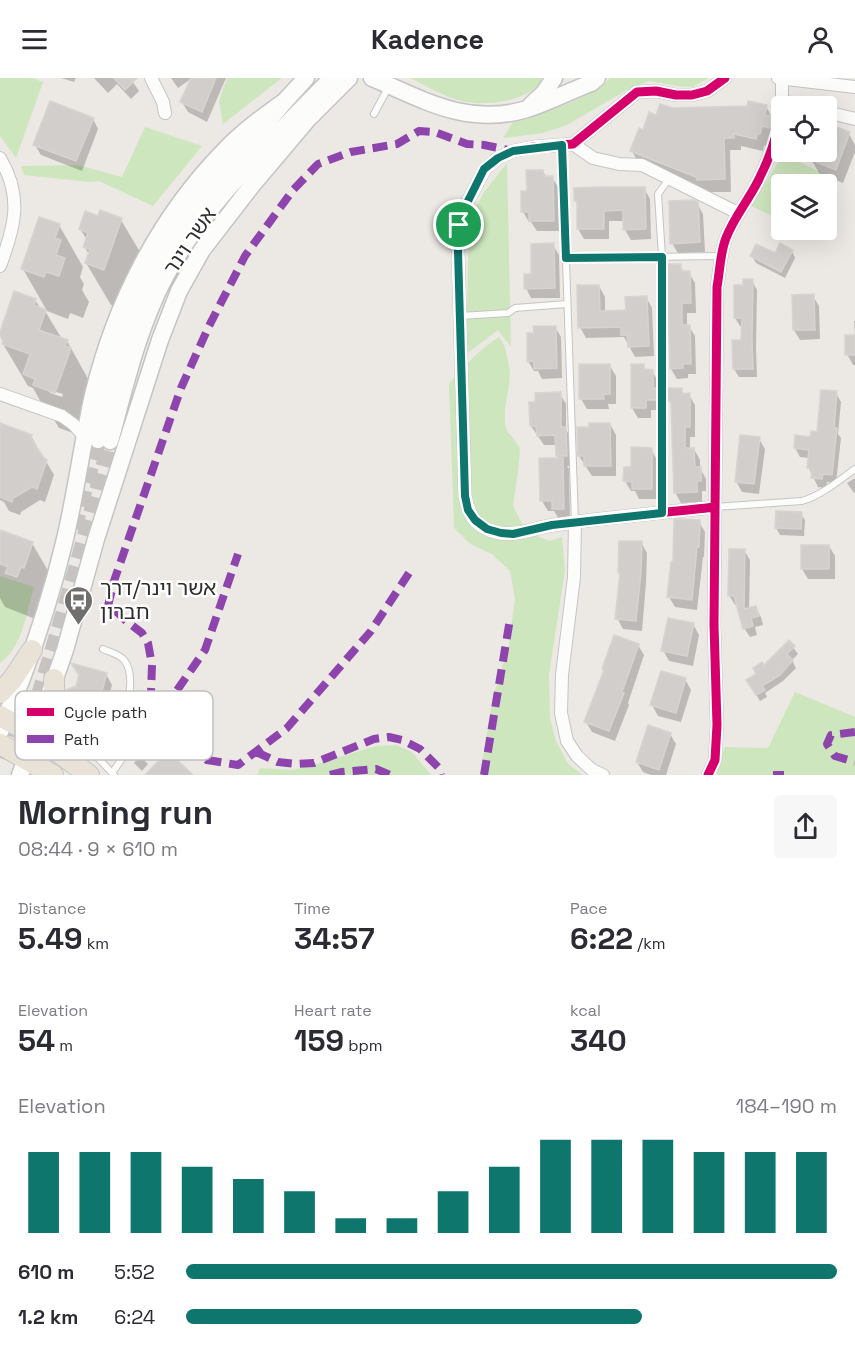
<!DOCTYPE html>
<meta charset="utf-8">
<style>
:root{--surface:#fff;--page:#f7f7f7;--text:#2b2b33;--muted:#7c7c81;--accent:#0f766e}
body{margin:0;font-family:"Space Grotesk","Noto Sans Hebrew",sans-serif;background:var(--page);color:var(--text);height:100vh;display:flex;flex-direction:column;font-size:22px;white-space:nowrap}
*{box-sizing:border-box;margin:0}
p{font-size:20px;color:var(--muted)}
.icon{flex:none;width:33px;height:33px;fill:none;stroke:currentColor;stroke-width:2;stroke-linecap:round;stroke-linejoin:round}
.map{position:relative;height:697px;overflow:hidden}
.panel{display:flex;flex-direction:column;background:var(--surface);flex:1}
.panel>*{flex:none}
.fabs{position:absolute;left:771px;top:18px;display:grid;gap:12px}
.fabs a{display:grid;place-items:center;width:66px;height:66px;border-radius:6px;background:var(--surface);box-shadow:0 6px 24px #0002;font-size:30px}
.pin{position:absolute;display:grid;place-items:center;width:51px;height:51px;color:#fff;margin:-26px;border:3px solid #fff;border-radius:50%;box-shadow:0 2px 6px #0007}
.round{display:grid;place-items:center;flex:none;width:63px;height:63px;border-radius:6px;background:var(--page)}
.head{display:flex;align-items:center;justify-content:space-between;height:102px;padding:0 18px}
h1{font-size:33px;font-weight:700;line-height:45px}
.figures{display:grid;grid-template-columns:repeat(3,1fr);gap:9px;height:102px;padding:6px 18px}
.figures div{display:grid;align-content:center}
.figures b{font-size:30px;font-weight:700}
.figures small{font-size:16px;font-weight:400}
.figures p{font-size:16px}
.chart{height:168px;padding:12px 18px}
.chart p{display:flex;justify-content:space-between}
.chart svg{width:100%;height:108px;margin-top:6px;stroke:var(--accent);stroke-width:6}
ul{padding:0 18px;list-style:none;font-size:20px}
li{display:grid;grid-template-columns:96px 72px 1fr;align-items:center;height:45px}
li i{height:15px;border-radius:8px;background:var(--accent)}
header{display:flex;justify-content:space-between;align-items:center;height:78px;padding:0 18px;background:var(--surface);font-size:27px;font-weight:700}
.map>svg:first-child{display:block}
.green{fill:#cee6be}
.shadow{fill:#0003;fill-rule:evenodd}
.building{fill:#d1cecb;stroke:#d7d4d0;stroke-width:1.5}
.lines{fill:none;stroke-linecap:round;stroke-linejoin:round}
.secondary-tunnel{stroke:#c6c3c0;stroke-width:16;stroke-dasharray:16 8;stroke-linecap:butt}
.service-casing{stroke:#c5c4c5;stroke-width:8}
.minor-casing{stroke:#c5c4c5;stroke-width:14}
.secondary-casing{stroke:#c5c4c5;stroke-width:19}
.trunk-casing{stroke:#c6c5c4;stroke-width:22}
.service{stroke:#fcfcfb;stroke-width:6}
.minor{stroke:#fcfcfb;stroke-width:12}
.secondary{stroke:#fcfcfb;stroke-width:16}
.trunk{stroke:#e9e2d6;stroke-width:20}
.quiet{stroke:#8e44ad;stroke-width:8;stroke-dasharray:15 8;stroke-linecap:butt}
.cycleway-casing{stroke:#fff;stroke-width:13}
.cycleway{stroke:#d6006c;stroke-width:9}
.route-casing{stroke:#fff;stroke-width:12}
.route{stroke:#0f766e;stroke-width:8}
.labels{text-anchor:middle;stroke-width:5;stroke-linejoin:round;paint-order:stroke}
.street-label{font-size:21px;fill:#2e2e2e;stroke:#fff}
.poi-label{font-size:21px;fill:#2e2e2e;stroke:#fff;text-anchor:start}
.key{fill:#fff;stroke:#c0c0c0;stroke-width:1.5}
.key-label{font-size:16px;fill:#2e2e2e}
</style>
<header><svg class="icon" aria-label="menu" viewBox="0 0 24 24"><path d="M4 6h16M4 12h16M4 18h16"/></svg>Kadence<svg class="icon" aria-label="person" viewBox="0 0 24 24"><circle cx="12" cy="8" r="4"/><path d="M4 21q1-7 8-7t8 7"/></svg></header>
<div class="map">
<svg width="855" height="697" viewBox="0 0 855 697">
<rect width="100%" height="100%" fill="#ece8e4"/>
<path class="green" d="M0 0H32L43 4 16 80 0 58Z
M227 0H282L223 46 219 23Z
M410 0H542C535 23 482 29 462 23 444 19 427 8 410 0Z
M610 0H709L692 9 677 8 649 3 627 12 567 47 543 55 503 60 514 42C543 34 589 23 610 0Z
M145 49 202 68 153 128 99 103 90 104 24 97 21 88 78 87 122 99Z
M783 76 837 102 827 123 826 106H782L781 142 751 128Z
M507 85 511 269 498 252 466 276 469 142 484 114Z
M499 259 505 269 510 293 509 308 505 330V347L508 354 519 368 520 372 518 394 513 428 526 453 549 463 562 459 565 492 549 597 550 640 556 663 568 686 583 697H480L493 619 509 566 515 521 510 493 492 476 470 466 454 450 449 306C464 288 479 272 499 259Z
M0 498 34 509C26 535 23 569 0 585Z
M795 614 855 639V697H717L718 689 725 669 768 670Z
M396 667 412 674 431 697H257L260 690 292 692 314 687 376 668Z"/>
<path class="shadow" d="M61 0H76L74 4Z
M94 0H130L139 13 131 21 117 6 108 15Z
M171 0H192L178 10Z
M193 0H226L207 44 188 34 182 24Z
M766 28 778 52 776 62 769 60 767 68H764L763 73 741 68V72H730L731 114H705L639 86 632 73 644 54 657 38 673 32Z
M93 41 98 51 82 93 41 77 35 67Z
M849 56 855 67V74L843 105 819 95 811 81 793 74H826Z
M543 93 546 99H552L558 109 559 153H537L531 144H529L523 134 528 114Z
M644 110 650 121 651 161 631 162 625 152V143H609V161H584L578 151V128L576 123Z
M697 125 703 136 705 174 678 175 672 165Z
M99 140 121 142 146 184 128 233 111 227 86 185 89 177 85 169 87 162 80 151Z
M59 147 83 189 80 199 84 206 82 212 89 224 83 240 70 235 68 241 47 233 23 191Z
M553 167 559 177 560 220H531L526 210Z
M792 173 795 180 785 200 756 185 752 178 776 177Z
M680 187 684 195H689L695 205 696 235H687V248H689L695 258 696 296H688V300L677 301 671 291Z
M752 203 757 212 756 271 757 299H739L734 291 743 263V248H740L735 240 744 209Z
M599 208 605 219V234L627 233 646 219 652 230 654 278 635 279 624 259 586 260 580 249Z
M813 218 819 228 820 261 800 262 794 252Z
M35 222 41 231 45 233 62 261 67 263 91 306 79 357 59 350 53 340 49 339 33 310 28 308 3 266 4 264 0 258ZM50 312 63 316 62 319 50 315Z
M854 243H855V287H853L847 276 855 258Z
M555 249 561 259 562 300 542 301 538 293H534L528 283 535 256Z
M610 288 616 298V326H608L609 331H587L581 321Z
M643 288 646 293H652L658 303V315L662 322V332H651V340H638L632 330Z
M681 311 684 317H689L695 327V359H690V371H694L700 382V390L706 401V413H702V424L681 425 675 414 672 328 669 322Z
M836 315 841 324 838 356 841 360 836 405 827 404 826 410 818 409 809 390 810 380 800 379 795 370 818 355Z
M560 316 566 326V352L572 361 573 388H567L569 391 570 441H559L554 433H548L542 423 559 381 557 378V367H544L531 348 537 325Z
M0 345 31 358 39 372 38 375 46 383 54 397 45 424 40 422 21 434 20 437 9 433 4 424 0 422Z
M610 346 616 357V398H592L579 378Z
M759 361 765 371 759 416 742 414 736 403Z
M651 371 657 382V421H639L635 413H631L625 403 632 391Z
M855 400V414L854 415 847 405Z
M801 436 805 442 804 458 780 457 776 450Z
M699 444 705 454 704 479H703L697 532 675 529 669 519Z
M0 453 32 465 58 510 43 544 5 529 0 520Z
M641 464 647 475 646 505 642 553 623 551 617 540 621 497 620 495Z
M829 468 835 478V501H808L802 491Z
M744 472 750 482 749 532 756 530 761 539 763 547 755 549 757 557 750 559 744 550 738 527H735L729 517Z
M693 546 699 557 693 588 669 583 663 572Z
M789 564 798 576 792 582 796 590 783 603 765 615 767 619 760 623 748 603 763 590Z
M638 567 644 577 628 625 629 627 615 663 592 654 586 644Z
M106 596 112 607 105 633 74 625 68 614Z
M685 601 691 612 681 644 658 638 652 627Z
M670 656 676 666 666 697H651L643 694 637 684Z
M140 678 148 686 142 693 134 685Z"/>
<path class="building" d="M114 0H137L125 12Z
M191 0H216L202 34 180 24Z
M50 23 94 40 76 83 33 67Z
M748 23 767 27 765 37 772 38 770 50 762 48 760 56H757L756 61 734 56V60H724L725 101 697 102 696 99 630 73 639 50 643 52 649 34 656 37 660 26 673 30 747 28Z
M826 45 850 54 836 92 809 81 812 74H826Z
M526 92H543V98H553L554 143H529V134H521V113H527Z
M599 109H645L646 151 623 152V132L604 133V151H577V123H574V110Z
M694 122 698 124 700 164 670 166 669 123Z
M100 132 122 140 104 192 85 185 90 171 83 169 88 155 79 151 85 133 98 138Z
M39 139 60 146 55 160 61 162 56 177 65 180 59 198 46 194 44 199 21 191Z
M554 165 555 210 524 211V196H531V166Z
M780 165 793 172 781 194 750 178 756 166 775 175Z
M667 186H681V193H690L691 225H682V247H690L691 286H683V290L670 291Z
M743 201H753L752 261 753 291H733L732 262H741L742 240H734V207H743Z
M577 207H599L600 233 626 232 625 219 647 218 649 268 628 269 627 257H621V249L578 250Z
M14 213 36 221 34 227 46 232 39 252 68 262 65 268 71 270 55 315 33 307 35 301 23 296 30 276 2 266 4 260 0 258V254Z
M814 216 815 252H793L792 217Z
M533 248H556L557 290 534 291V283L527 284V255H534Z
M845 257H855V277H845Z
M579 286H610V316H603L604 321H579Z
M631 286H644V291L653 292V310H657V322H646V330H631Z
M667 310H682V316L690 315V349H685V370H694L695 389H701V403H697V414L674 415 671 323H667Z
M821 312 837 313 834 350H837L832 397 823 396 822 401 811 400 812 391 807 390 809 372 794 370 795 357 810 359 811 353 817 354Z
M561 314V349H566L567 378H556L555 357 537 358 536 348H530L529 324H535V315Z
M0 345 32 357 31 361 44 380 47 382 37 411 32 409 13 420 12 424 0 419Z
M589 345H610L611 388H584V378H578L577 349H589Z
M740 357 760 359 754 406 735 404Z
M631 369 652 370V411H632V404L623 403 624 389H631Z
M539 380H563L564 431H552V423H540Z
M776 433 802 434 801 451 775 450Z
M675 441 700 442 699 469H697L692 522 667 519 671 484H673L674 442Z
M0 452 33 464 24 490 21 489 17 499 5 495 8 489 0 486Z
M619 463H642L641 494 636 543 615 541 620 495H618Z
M801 467H829V491H801Z
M729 471H745L744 531 756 528 759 538 751 540 753 548 743 551 734 518H728Z
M668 540 694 545 687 578 661 573Z
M614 557 639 566 622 614 624 615 609 653 584 644 604 592 602 591Z
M789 562 795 568 787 576 793 582 780 597 762 608 765 612 756 617 746 602 756 596 753 590 762 584 764 587Z
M71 585 107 595 99 624 66 614V612L76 608 79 597Z
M661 593 686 600 676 635 650 627Z
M648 647 671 655 659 692 636 684Z
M168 673 193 697H145Z"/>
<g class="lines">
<path class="secondary-tunnel" d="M74 451 98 362
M24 665C56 565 84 465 110 363
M0 680 17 633"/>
<defs>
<path id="service" d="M374 36 389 8
M562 67 575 444
M566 180 721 178
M460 238 508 235 515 230 567 226
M715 429 802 423C822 417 838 403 855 391
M662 435V179L658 116 669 101
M103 571C109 574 119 576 124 582 139 600 123 650 111 667 108 672 103 676 98 680L114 697
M112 695 126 675"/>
<path id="minor" d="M151 0 163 24 165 35
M778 0 855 9
M782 23 804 28
M782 28V0
M826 34 855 41
M573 66 593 80 619 86 642 87 738 135
M0 80C23 119 15 148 0 188
M0 316 62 338 73 346 85 359
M715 429C662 435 608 439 554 447 537 449 518 458 500 455 477 451 469 439 465 418L458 173 459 147 468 123 485 91 498 80 513 73 533 69 573 66 637 14 656 13 676 17H692L707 13 725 0
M575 444 574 499 562 597 561 635 567 663 577 678 592 692 603 697
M708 697 715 682 717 647 714 547 717 209C720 193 720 175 726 160 734 139 748 123 758 103 770 80 778 56 782 29"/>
<path id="secondary" d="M372 0C424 22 468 49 527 31 549 24 570 13 591 5L597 0
M531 27 544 15 554 0
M98 362C106 328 113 293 125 259 140 213 163 171 192 132L285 23 306 0
M110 363C125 308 138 250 165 199 185 161 212 128 241 96 270 63 301 31 332 0
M0 654C6 637 14 620 21 603 38 558 53 511 64 465 76 416 82 366 93 317 115 226 159 139 225 72 243 53 264 38 285 23
M20 697 35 657 65 572 96 461 160 262 179 213 202 172 253 106 307 42 349 0"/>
<path id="trunk" d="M54 601C54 637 56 654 76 683
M0 615 12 602 32 572
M0 638 35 657 89 697
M0 666 53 697"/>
</defs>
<use href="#service" class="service-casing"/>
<use href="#minor" class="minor-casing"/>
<use href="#secondary" class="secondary-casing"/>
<use href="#trunk" class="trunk-casing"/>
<use href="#service" class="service"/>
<use href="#minor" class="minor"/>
<use href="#secondary" class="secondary"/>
<use href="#trunk" class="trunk"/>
<path class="quiet" d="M409 495 371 553 287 650 238 687 207 682 192 668 151 615 152 587 148 565 142 555 125 542 118 535 108 528 114 503 181 310 209 248 245 178 293 112 318 86 351 74 397 66 419 53 435 54 467 66 484 67 513 73
M164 631 205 572 238 476
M855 654 831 657 827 666 835 678 855 684
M256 674 278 684 297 686 314 685 374 661 389 659 402 662 420 671 439 690 441 697
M330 697 342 694 376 691 390 697
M484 697 510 541
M773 697H784"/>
<defs>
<path id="cycleway" d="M715 429C662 435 608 439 554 447 537 449 518 458 500 455 477 451 469 439 465 418L458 173 459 147 468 123 485 91 498 80 513 73 533 69 573 66 637 14 656 13 676 17H692L707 13 725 0
M708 697 715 682 717 647 714 547 717 209C720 193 720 175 726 160 734 139 748 123 758 103 770 80 778 56 782 29"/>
</defs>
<use href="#cycleway" class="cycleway-casing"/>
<use href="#cycleway" class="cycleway"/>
</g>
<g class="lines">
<defs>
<path id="route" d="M562 67 566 180 662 179V435L552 447 513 456 501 455 487 451 475 442 468 432 465 418 458 173 459 147 468 123 484 91 498 80 513 73Z"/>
</defs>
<use href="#route" class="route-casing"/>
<use href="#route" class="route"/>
</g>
<defs>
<symbol id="bus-pin" viewBox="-11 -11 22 30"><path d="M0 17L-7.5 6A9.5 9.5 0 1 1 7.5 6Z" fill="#706f6e" stroke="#fff"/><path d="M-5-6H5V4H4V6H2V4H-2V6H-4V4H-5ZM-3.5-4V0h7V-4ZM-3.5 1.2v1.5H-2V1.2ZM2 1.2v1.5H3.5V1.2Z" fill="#fff"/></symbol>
</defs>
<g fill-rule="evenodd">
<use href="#bus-pin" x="62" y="506" width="33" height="45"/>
</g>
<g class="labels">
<g class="street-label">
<text transform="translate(190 163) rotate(-56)" y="7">אשר וינר</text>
</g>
<g class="poi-label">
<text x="100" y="517">אשר וינר/דרך<tspan x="100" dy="24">חברון</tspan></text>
</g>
</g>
<rect x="15" y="613" width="198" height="69" rx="9" class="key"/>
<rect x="27" y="630" width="27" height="8" fill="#d6006c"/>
<rect x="27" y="657" width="27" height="8" fill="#8e44ad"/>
<g class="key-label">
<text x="64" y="640">Cycle path</text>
<text x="64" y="667">Path</text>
</g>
</svg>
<div class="fabs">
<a><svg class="icon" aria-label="locate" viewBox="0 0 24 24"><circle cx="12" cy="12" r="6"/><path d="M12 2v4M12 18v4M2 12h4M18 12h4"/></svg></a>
<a><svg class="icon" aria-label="layers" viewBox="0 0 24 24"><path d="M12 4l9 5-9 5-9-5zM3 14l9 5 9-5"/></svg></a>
</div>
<div class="pin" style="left:459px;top:147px;background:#1e9e55"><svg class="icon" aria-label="arrive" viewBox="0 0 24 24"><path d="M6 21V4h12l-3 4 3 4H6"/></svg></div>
</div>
<section class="panel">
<div class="head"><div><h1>Morning run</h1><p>08:44 · 9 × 610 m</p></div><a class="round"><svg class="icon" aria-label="share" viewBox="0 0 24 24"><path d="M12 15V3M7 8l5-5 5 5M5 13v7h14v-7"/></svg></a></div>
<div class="figures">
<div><p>Distance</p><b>5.49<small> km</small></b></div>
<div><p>Time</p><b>34:57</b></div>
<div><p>Pace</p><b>6:22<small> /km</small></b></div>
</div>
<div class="figures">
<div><p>Elevation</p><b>54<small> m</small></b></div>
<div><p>Heart rate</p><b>159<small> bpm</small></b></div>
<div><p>kcal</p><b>340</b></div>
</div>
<div class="chart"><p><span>Elevation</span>184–190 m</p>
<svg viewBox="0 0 160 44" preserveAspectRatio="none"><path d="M5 44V11M15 44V11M25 44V11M35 44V17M45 44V22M55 44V27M65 44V38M75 44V38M85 44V27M95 44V17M105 44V6M115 44V6M125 44V6M135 44V11M145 44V11M155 44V11"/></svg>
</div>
<ul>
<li><b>610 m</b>5:52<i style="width:100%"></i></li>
<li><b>1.2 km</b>6:24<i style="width:70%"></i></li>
</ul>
</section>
